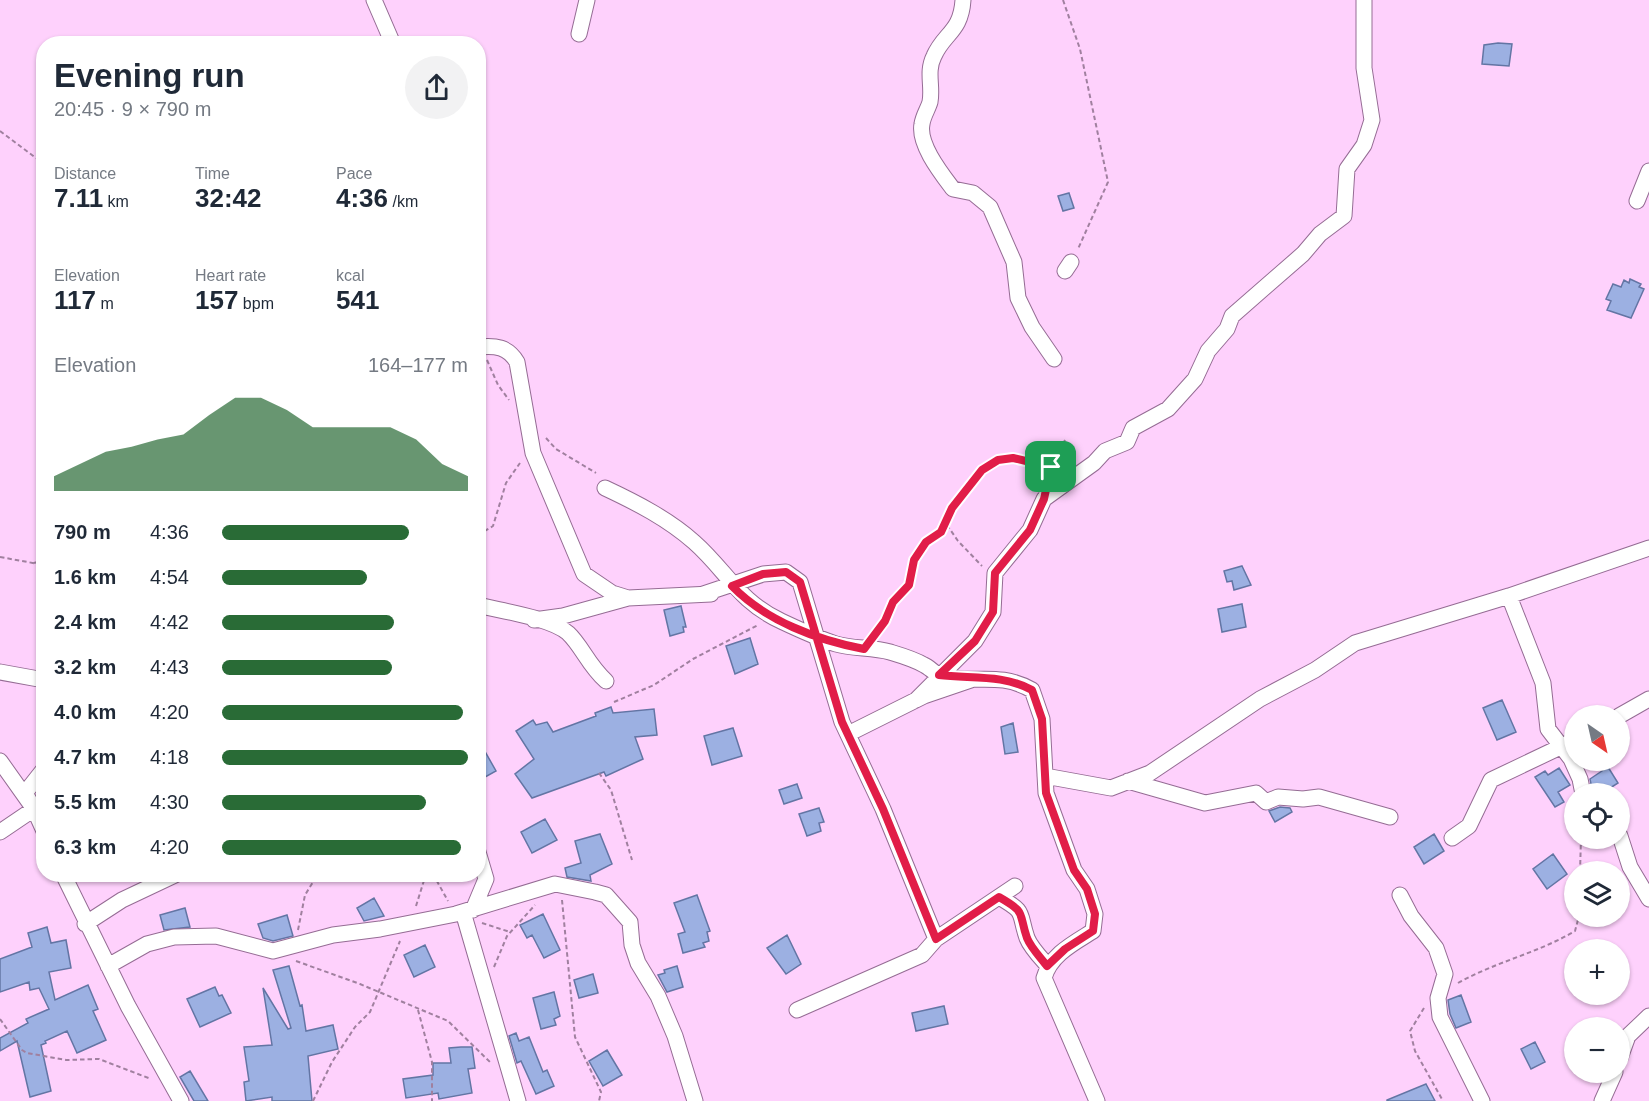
<!DOCTYPE html>
<meta charset="utf-8">
<style>
:root{--surface:#fff;--page:#f2f2f3;--text:#1f2937;--muted:#747a83;--accent:#296b36}
body{margin:0;font-family:Helvetica,sans-serif;background:var(--page);color:var(--text);height:100vh;display:flex;flex-direction:column;font-size:22px;white-space:nowrap}
*{box-sizing:border-box;margin:0}
p{font-size:20px;color:var(--muted)}
.icon{flex:none;width:33px;height:33px;fill:none;stroke:currentColor;stroke-width:2;stroke-linecap:round;stroke-linejoin:round}
.map{position:relative;flex:1;overflow:hidden}
.sheet{position:absolute;left:36px;top:36px;width:450px;height:846px;display:flex;flex-direction:column;background:var(--surface);border-radius:24px;box-shadow:0 2px 4px #0004}
.sheet>*{flex:none}
.needle{width:39px;rotate:146deg}
.controls{position:absolute;left:1564px;top:705px;display:grid;gap:12px}
.controls a{display:grid;place-items:center;width:66px;height:66px;border-radius:50%;background:var(--surface);box-shadow:0 2px 4px #0004;font-size:30px}
.pin{position:absolute;display:grid;place-items:center;width:51px;height:51px;color:#fff;margin:-26px;border-radius:12px;box-shadow:0 3px 9px #0006}
.round{display:grid;place-items:center;flex:none;width:63px;height:63px;border-radius:32px;background:var(--page)}
.summary{display:flex;align-items:center;justify-content:space-between;height:102px;padding:0 18px}
h1{font-size:33px;font-weight:700;line-height:45px}
.stats{display:grid;grid-template-columns:repeat(3,1fr);gap:9px;height:102px;padding:6px 18px}
.stats div{display:grid;align-content:center}
.stats b{font-size:26px;font-weight:700}
.stats small{font-size:16px;font-weight:400}
.stats p{font-size:16px}
.chart{height:168px;padding:12px 18px}
.chart p{display:flex;justify-content:space-between}
.chart svg{width:100%;height:108px;margin-top:6px;fill:var(--accent);opacity:.7}
ul{padding:0 18px;list-style:none;font-size:20px}
li{display:grid;grid-template-columns:96px 72px 1fr;align-items:center;height:45px}
li i{height:15px;border-radius:8px;background:var(--accent)}
.map>svg:first-child{display:block}
.building{fill:#9cb0e2;stroke:#6375a4;stroke-width:1.5}
.lines{fill:none;stroke-linecap:round;stroke-linejoin:round}
.minor-casing{stroke:#956c94;stroke-width:17}
.path{stroke:#a0809f;stroke-width:2;stroke-dasharray:4.5 3;stroke-linecap:butt}
.minor{stroke:#fff;stroke-width:15}
.route-casing{stroke:#fff;stroke-width:12}
.route{stroke:#e11d48;stroke-width:8}
</style>
<div class="map">
<svg width="1649" height="1101" viewBox="0 0 1649 1101">
<rect width="100%" height="100%" fill="#fed1fc"/>
<path class="building" d="M1498 43 1512 44 1509 66 1482 64 1484 45Z
M1069 193 1074 208 1063 211 1058 196Z
M1630 279 1641 284 1639 287 1644 289 1631 318 1607 310 1611 301 1606 299 1613 284 1621 287 1624 280 1629 283Z
M1242 566 1251 585 1234 590 1232 581 1227 582 1224 571Z
M1242 604 1246 627 1222 632 1218 609Z
M681 606 686 627H683L684 632 670 636 664 610Z
M750 638 758 664 735 674 726 646Z
M1502 700 1516 732 1497 740 1483 708Z
M611 707 613 713 654 709 657 735 635 737 643 759 606 776 604 772 532 798 515 774 534 759 516 731 533 720 536 725 547 722 553 732 596 716 595 713Z
M1013 723 1018 752 1005 754 1001 727Z
M733 728 742 756 712 765 704 736Z
M478 739 496 771 478 781Z
M1608 767 1618 783 1601 794H1593L1590 779Z
M1559 768 1570 785 1558 792 1564 802 1555 807 1535 777 1545 771 1548 775Z
M797 784 802 798 784 804 779 790Z
M1280 807 1290 808 1292 812 1275 822 1269 811Z
M819 808 824 822 819 823 821 831 807 836 799 814Z
M545 819 557 840 532 853 521 832Z
M600 834 612 864 590 875 591 881 567 877 565 868 581 863 575 841Z
M1434 834 1444 851 1424 864 1414 847Z
M1553 854 1567 874 1547 889 1533 869Z
M697 895 710 931 707 932 709 941 703 943 705 947 683 953 678 934 685 932 674 903Z
M374 898 384 916 364 921 357 908Z
M185 908 190 927 164 930 160 915Z
M543 914 560 950 544 958 532 935 527 938 520 925Z
M287 915 293 936 273 941 263 938 258 924Z
M47 927 51 943 66 940 71 968 49 972 55 1000 88 985 98 1009 93 1011 106 1040 77 1053 67 1031 45 1041 46 1043 41 1045 51 1091 30 1097 17 1041 0 1051V1038L28 1023 26 1019 49 1009 39 988 30 990 29 982 0 992V959L32 947 28 933Z
M787 935 801 964 786 974 767 948Z
M425 945 435 967 414 977 404 955Z
M289 966 300 1006 302 1005 306 1031 333 1025 338 1049 308 1056 312 1101H272V1097L246 1101 244 1082 249 1081 244 1047 272 1045 263 988 288 1029 291 1028 273 970Z
M677 966 683 987 667 992 658 975 665 973 664 970Z
M593 974 598 993 579 998 574 980Z
M215 987 219 996 222 995 231 1013 200 1027 187 999Z
M554 992 560 1016 554 1019 556 1025 541 1029 533 998Z
M1461 995 1471 1022 1456 1028 1450 1014 1448 1000Z
M944 1006 948 1024 916 1031 912 1013Z
M516 1033 519 1041 529 1037 543 1072 547 1070 554 1086 536 1094 521 1061 517 1063 509 1036Z
M1535 1042 1545 1062 1531 1069 1521 1049Z
M461 1047H472L475 1068 468 1069 472 1093 439 1099 438 1093 406 1098 403 1079 433 1075V1063H451L449 1048Z
M607 1050 622 1075 603 1086 589 1061Z
M190 1071 208 1101H194L180 1077Z
M1426 1084 1435 1101H1387V1100Z"/>
<g class="lines">
<defs>
<path id="minor" d="M374 0 393 44
M963 0C961 32 944 33 934 56 926 72 933 86 930 102 928 109 923 116 922 124 918 144 941 173 953 189L973 193 990 207 1014 262 1018 298 1032 327 1054 359
M579 34 587 0
M1637 201 1649 171
M1065 271 1071 262
M478 347C496 345 508 347 517 362L533 453 584 574 612 593 628 598
M605 488C637 503 668 519 694 542 727 571 738 601 781 621 798 629 817 638 836 644 853 649 872 647 890 652 900 655 914 659 924 665 929 667 934 673 939 675 971 686 997 670 1032 690L1042 719 1046 793 1074 870 1087 889 1095 914 1093 931C1074 943 1050 955 1044 978L1097 1101
M703 594 763 574 786 572 800 582 842 722 883 809 936 939
M478 605C501 611 551 618 568 633 582 646 588 665 606 681
M534 620 563 616 628 598 711 594
M0 672 44 680
M916 700 975 641 993 612 995 573 1030 530 1044 499 1094 463 1105 451 1127 442 1133 428 1168 409 1195 379 1208 351 1227 329 1232 316 1303 254 1320 234 1344 216 1347 169 1364 145 1372 120 1364 68V0
M1619 716 1649 699
M848 734 924 696 971 680
M0 761 34 809 44 831
M1045 776 1111 788 1150 773 1260 699 1315 670 1355 643 1509 596
M1128 781 1205 803 1256 793 1266 802 1278 797 1303 799 1319 797 1390 817
M1583 794 1580 779 1571 759 1548 729 1543 683 1509 596 1649 548
M0 832 34 809 25 793 44 769
M1620 836 1630 867 1649 899
M1452 838 1469 826 1491 780 1575 740
M63 874 128 1006 181 1101
M1400 895 1411 916 1436 948 1445 974 1438 998 1440 1017 1482 1101
M999 897C1027 913 1018 912 1027 938 1031 948 1041 958 1048 966
M473 910 486 879 478 852
M463 912 518 1101
M85 924 122 900 177 874
M108 966 147 944 174 937 216 936 273 951 333 935 380 929 456 914 555 884 595 892 606 895 630 922 632 945 638 963 658 996 675 1036 695 1101
M797 1010 922 955 936 939 1015 886
M1620 1058 1628 1036 1649 1016
M1602 1101 1615 1072"/>
</defs>
<use href="#minor" class="minor-casing"/>
<path class="path" d="M1063 0 1080 49 1108 182 1078 249
M0 131 44 164
M487 360 498 385 509 400
M546 438 556 449 596 473
M1048 478 1065 440
M947 525 958 541 982 566
M478 535 493 526 506 483 520 463
M0 557 44 565
M34 563 44 560
M876 633 885 621 893 602 909 585 913 560 926 541 941 532 952 508 982 470 997 461 1013 458 1051 467
M614 702 654 685 693 659 758 625
M599 773 611 790 632 860
M1571 803V816L1575 823
M1580 872 1581 838
M433 874 448 901
M562 900 575 1037 601 1092 599 1101
M416 906 426 874
M482 923 510 932
M298 930 305 895 318 874
M296 961 360 984 448 1021 492 1064
M494 967 507 936 535 905
M1458 983C1495 962 1538 953 1575 931L1579 916
M1424 1008 1410 1031 1415 1051 1443 1101
M418 1010 432 1062V1101
M0 1019 22 1050 27 1053 66 1060 99 1059 151 1079
M313 1101 332 1062 355 1027 370 1012 400 941"/>
<use href="#minor" class="minor"/>
</g>
<g class="lines">
<defs>
<path id="route" d="M1051 467 1013 458 998 460 982 470 952 508 941 532 926 542 914 560 909 585 893 602 885 621 864 649C817 640 766 621 732 586L763 574 786 572 800 582 842 722 883 809 936 939 999 897C1027 913 1018 912 1027 938 1031 948 1041 958 1047 966L1065 949 1093 931 1095 914 1087 889 1074 870 1046 793 1042 719 1032 690C1003 674 970 679 939 675L975 641 993 612 995 573 1030 530 1044 499 1051 467"/>
</defs>
<use href="#route" class="route-casing"/>
<use href="#route" class="route"/>
</g>
</svg>
<div class="controls">
<a><svg class="needle" viewBox="-14 -14 28 28"><path d="M0-13l5 13h-10z" fill="#e53935"/><path d="M0 13l5-13h-10z" fill="#747a83"/></svg></a>
<a><svg class="icon" aria-label="locate" viewBox="0 0 24 24"><circle cx="12" cy="12" r="6"/><path d="M12 2v4M12 18v4M2 12h4M18 12h4"/></svg></a>
<a><svg class="icon" aria-label="layers" viewBox="0 0 24 24"><path d="M12 4l9 5-9 5-9-5zM3 14l9 5 9-5"/></svg></a>
<a>+</a>
<a>−</a>
</div>
<div class="pin" style="left:1051px;top:467px;background:#1e9e55"><svg class="icon" aria-label="arrive" viewBox="0 0 24 24"><path d="M6 21V4h12l-3 4 3 4H6"/></svg></div>
<section class="sheet">
<div class="summary"><div><h1>Evening run</h1><p>20:45 · 9 × 790 m</p></div><a class="round"><svg class="icon" aria-label="share" viewBox="0 0 24 24"><path d="M12 15V3M7 8l5-5 5 5M5 13v7h14v-7"/></svg></a></div>
<div class="stats">
<div><p>Distance</p><b>7.11<small> km</small></b></div>
<div><p>Time</p><b>32:42</b></div>
<div><p>Pace</p><b>4:36<small> /km</small></b></div>
</div>
<div class="stats">
<div><p>Elevation</p><b>117<small> m</small></b></div>
<div><p>Heart rate</p><b>157<small> bpm</small></b></div>
<div><p>kcal</p><b>541</b></div>
</div>
<div class="chart"><p><span>Elevation</span>164–177 m</p>
<svg viewBox="0 0 160 44" preserveAspectRatio="none"><path d="M0 44V38L10 33L20 28L30 26L40 23L50 21L60 13L70 6L80 6L90 11L100 18L110 18L120 18L130 18L140 23L150 33L160 38V44z"/></svg>
</div>
<ul>
<li><b>790 m</b>4:36<i style="width:76%"></i></li>
<li><b>1.6 km</b>4:54<i style="width:59%"></i></li>
<li><b>2.4 km</b>4:42<i style="width:70%"></i></li>
<li><b>3.2 km</b>4:43<i style="width:69%"></i></li>
<li><b>4.0 km</b>4:20<i style="width:98%"></i></li>
<li><b>4.7 km</b>4:18<i style="width:100%"></i></li>
<li><b>5.5 km</b>4:30<i style="width:83%"></i></li>
<li><b>6.3 km</b>4:20<i style="width:97%"></i></li>
</ul>
</section>
</div>
